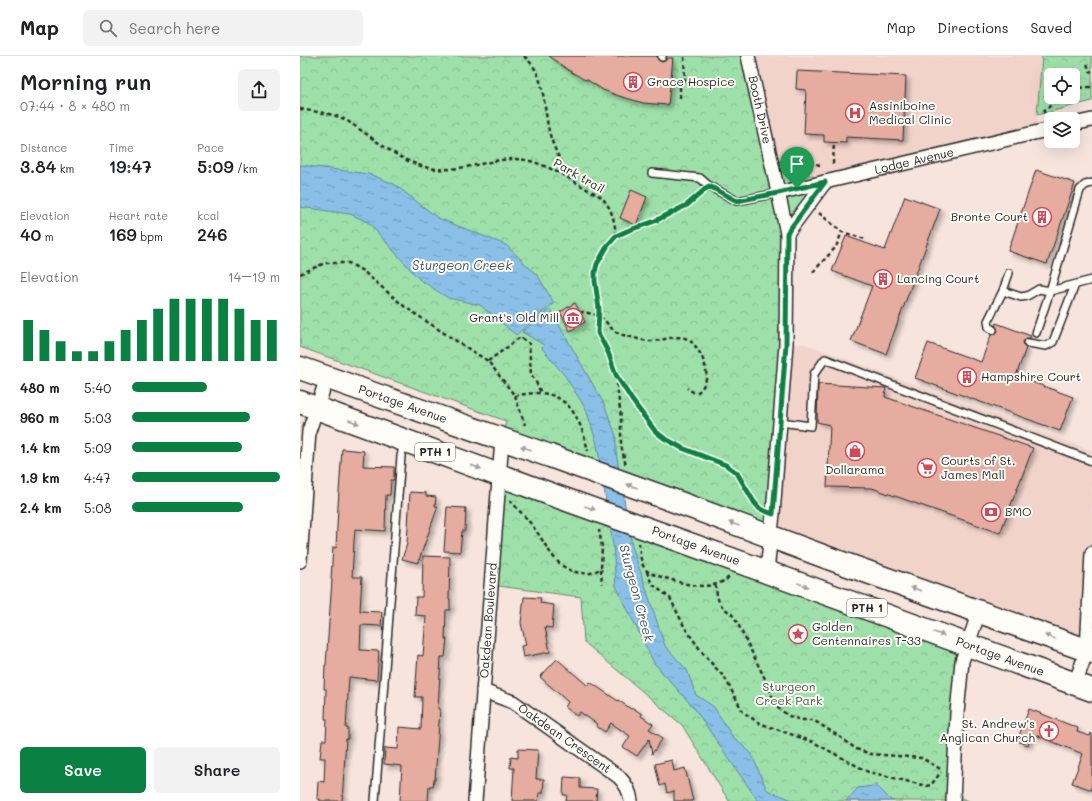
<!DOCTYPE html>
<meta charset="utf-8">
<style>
:root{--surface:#fff;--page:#f2f2f2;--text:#202124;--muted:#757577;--line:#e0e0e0;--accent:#0b8043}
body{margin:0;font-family:Mali,sans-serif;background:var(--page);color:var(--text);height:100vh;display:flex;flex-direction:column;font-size:15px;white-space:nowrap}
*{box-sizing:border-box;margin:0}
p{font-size:13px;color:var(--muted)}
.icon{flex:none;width:22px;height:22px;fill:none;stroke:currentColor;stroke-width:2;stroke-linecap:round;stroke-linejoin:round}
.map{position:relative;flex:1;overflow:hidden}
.side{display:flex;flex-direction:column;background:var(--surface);width:300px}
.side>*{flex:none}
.fabs{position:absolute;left:744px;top:12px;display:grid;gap:8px}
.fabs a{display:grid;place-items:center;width:36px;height:36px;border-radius:6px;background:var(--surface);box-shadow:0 4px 16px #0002;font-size:20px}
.pin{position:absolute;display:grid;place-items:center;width:34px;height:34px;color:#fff;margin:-41px -17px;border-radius:50% 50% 50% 0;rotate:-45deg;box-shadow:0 0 4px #0007}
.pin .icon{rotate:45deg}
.round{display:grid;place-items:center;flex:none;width:42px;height:42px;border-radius:6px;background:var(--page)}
.headline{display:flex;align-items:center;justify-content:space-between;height:68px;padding:0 20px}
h1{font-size:22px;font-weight:600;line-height:30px}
.metrics{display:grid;grid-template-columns:repeat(3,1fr);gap:6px;height:68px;padding:4px 20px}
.metrics div{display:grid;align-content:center}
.metrics b{font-size:17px;font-weight:600}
.metrics small{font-size:11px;font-weight:400}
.metrics p{font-size:11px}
.chart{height:112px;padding:8px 20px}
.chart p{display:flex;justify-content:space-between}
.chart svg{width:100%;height:72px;margin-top:4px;stroke:var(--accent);stroke-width:6}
.primary-button{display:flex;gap:8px;margin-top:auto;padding:8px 20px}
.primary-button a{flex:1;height:46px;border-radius:6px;background:var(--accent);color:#fff;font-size:16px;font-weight:600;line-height:46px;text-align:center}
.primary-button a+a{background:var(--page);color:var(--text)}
ul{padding:0 20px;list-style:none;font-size:13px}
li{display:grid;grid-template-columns:64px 48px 1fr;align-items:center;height:30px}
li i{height:10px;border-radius:5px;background:var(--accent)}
header{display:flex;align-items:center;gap:24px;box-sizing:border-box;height:56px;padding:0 20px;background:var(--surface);border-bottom:1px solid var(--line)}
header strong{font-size:19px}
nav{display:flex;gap:22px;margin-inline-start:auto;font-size:14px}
.search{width:280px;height:36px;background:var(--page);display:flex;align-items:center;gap:10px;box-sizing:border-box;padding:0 14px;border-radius:6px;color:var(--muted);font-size:15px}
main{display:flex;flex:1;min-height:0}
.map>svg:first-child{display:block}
.built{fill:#f1d3ca}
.green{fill:#9ee0a9;stroke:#64866a}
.park{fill:url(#park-crowns);stroke:#64866a;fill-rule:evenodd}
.water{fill:url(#water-ripples);stroke:#64849c}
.building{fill:#e5ac9f;stroke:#2b2b2b;filter:url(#shadow)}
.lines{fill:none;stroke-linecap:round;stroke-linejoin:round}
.lane-casing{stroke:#2b2b2b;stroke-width:10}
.street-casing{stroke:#2b2b2b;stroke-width:16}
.highway-casing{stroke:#2b2b2b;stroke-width:25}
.path{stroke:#2b2b2b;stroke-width:2.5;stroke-dasharray:4 3;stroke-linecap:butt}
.lane{stroke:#fdfcf7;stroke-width:7}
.street{stroke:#fdfcf7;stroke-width:13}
.highway{stroke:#fdfcf7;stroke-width:22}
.highway-bridge-casing{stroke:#2b2b2b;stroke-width:25;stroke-linecap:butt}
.highway-bridge{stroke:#fdfcf7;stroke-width:22}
.oneway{fill:#9e9e9b}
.route-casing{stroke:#fff;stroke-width:8}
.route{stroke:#0b8043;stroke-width:5}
.labels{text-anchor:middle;stroke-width:4;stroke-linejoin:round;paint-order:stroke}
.shield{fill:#fdfcf7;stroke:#6a6a68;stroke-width:1}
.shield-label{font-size:11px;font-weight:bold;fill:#2b2b2b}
.poi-label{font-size:12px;fill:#2b2b2b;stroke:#fdfcf7;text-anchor:start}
.street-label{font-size:12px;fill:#2b2b2b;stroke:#fdfcf7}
.park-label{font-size:12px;fill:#48584a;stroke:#fdfcf7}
.water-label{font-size:13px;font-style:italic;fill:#485864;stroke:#fdfcf7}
</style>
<header>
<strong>Map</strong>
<div class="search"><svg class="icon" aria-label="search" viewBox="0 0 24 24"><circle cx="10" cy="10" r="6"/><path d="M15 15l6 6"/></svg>Search here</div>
<nav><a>Map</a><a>Directions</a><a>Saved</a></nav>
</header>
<main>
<section class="side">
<div class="headline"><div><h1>Morning run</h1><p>07:44 · 8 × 480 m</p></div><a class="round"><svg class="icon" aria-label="share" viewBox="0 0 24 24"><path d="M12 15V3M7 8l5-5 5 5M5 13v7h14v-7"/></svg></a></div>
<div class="metrics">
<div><p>Distance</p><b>3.84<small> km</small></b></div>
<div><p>Time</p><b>19:47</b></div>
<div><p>Pace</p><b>5:09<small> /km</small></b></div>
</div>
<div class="metrics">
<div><p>Elevation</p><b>40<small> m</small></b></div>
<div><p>Heart rate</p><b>169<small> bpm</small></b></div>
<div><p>kcal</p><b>246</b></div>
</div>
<div class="chart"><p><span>Elevation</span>14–19 m</p>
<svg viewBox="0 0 160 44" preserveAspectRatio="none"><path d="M5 44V19M15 44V25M25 44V32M35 44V38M45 44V38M55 44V32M65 44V25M75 44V19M85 44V12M95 44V6M105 44V6M115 44V6M125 44V6M135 44V12M145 44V19M155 44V19"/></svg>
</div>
<ul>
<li><b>480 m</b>5:40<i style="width:51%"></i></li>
<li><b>960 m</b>5:03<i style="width:80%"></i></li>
<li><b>1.4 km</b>5:09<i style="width:74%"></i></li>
<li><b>1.9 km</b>4:47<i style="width:100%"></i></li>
<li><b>2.4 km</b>5:08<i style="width:75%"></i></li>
</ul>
<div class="primary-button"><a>Save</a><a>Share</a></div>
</section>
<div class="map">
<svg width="792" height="745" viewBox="0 0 792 745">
<defs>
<pattern id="park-crowns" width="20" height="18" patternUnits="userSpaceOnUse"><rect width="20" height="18" fill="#9ee0a9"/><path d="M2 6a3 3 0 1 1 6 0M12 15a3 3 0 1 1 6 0" fill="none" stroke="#88c092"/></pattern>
<pattern id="water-ripples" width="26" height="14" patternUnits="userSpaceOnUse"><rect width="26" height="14" fill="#8ac0e8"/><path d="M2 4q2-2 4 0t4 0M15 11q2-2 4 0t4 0" fill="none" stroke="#719cbc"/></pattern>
<filter id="shadow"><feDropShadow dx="3.5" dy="3.5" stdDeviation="2" flood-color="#0004"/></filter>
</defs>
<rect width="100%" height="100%" fill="#f6e4dd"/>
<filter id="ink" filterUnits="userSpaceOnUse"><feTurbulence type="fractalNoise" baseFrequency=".025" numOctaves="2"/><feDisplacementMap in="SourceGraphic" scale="8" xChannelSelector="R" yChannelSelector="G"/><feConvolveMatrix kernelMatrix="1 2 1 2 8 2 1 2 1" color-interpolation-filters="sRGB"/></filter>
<g filter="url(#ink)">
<path class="built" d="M448 0H742L738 55 736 77 525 126 470 101Z
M486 288H506L514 291 792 395V596L471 481Z"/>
<path class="green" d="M470 101 525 126 487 177Z"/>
<path class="park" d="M0 0H448L487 177 471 481 202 383 206 365 0 291Z
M742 0H792V45L737 59ZM751 19H773V41H751Z
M200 419 668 589 653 739 669 745H429L382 669 284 586 281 541 191 529Z"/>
<path class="water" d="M0 109 69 118 94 128 138 162 206 189 238 220 254 247 216 279 180 249 148 242 119 223 68 166 50 158 0 151Z
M250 253 304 348 316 380V396L332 490 365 590 387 614 396 639 414 651 432 680 451 697 467 734 495 745H458L394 652 354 607 316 530 313 489 297 388 286 353 265 320 242 292 244 289 222 276Z
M575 728 591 744 594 745H546L558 732 572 730Z"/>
<path class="building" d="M249 0H357L358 4 362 6 365 5 367 2H373L368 49 343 47 319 40 303 34 286 23 285 24 268 14Z
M497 15 606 20 603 84 546 81V87L524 86V79L504 78 506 34 496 33Z
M736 114 775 127 747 208 708 195Z
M331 134 347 141 336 169 320 162Z
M605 140 640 153 586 298 551 285 572 230 532 215 546 180 585 194Z
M275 247 285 266 270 275 260 256Z
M696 267 731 280 730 282H726L723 286 724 289 726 292 716 320 773 341 760 375 615 322 628 287 681 306 691 279 695 278 698 275 697 272 695 269Z
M518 328 586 332 585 341 733 392 700 477 572 432 527 431 530 369 517 366Z
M42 393 64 395 63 410 94 411V424H91L90 439H86L85 475 55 473 54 485 52 521H62L60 555 82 556 81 570 61 569 60 594 79 595 77 624 49 621 46 672H48V683H46L42 745H20V743H17L18 725 24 726 25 702H20L22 684H26L27 663H25L26 633H24L25 609H26L32 524 31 523 33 491 36 492 38 450Z
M110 436 126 437V440L136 441 135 450H138L118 507 102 503 107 488Z
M147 451 166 452 165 475H162L160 496 144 495Z
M123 500 150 501 149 543H150V554H146L145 583H147L145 601H141L138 653H140L135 724H134L133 730H129L128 745H100L102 710 84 708 85 692 98 693 99 671 121 673 122 641H115L118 599 123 600 126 560 115 559 116 541H122Z
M224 541 241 542 240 547 254 549 252 572 245 571 250 596 223 601 221 590 226 589 221 567Z
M257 603 288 630 290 626 318 645V644L331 653 333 652 342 658 341 660 353 668 349 673 363 682 352 698 349 683 337 700 323 691 330 680 311 667 305 676 296 670 297 668 280 656 277 660 265 651 268 646 240 621Z
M729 653 778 672 777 676 790 680 791 677 792 678V734L772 727 783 698 733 678 728 689 717 685Z
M218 693 238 694 236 723H244L243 737H239L238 745H212L214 712H210L211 701 218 702Z
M372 704 374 715 385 712 393 745H374V735L367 737 365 728 360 730 355 708Z
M264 721 280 722V732L297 733 296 745H266L267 739H263Z"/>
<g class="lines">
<defs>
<path id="lane" d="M362 0V1
M352 117 400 122 409 130 437 145 478 137
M703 235 709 217
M693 274 689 271 688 265 703 235 721 241 727 240 739 233 750 235 792 224
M736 277 750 235 780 134 785 129 792 127
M728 287 746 290 753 286 775 229
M480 366 511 370 514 318 525 303 792 405
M75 745 101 400 104 387"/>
<g id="street">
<path id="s1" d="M448 0 487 177 486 288 473 458 467 515"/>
<path d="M773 68 792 64"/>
<path id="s2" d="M478 137 751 73"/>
<path d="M487 177 525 126"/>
<path d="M0 505 9 375 27 322"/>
<path d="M775 628 787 594 792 497"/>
<path id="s3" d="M183 635 213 646 319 721C326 728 330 735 331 745"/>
<path id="s4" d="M175 745 202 383"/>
<path d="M653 745 657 657 662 605 679 556"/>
</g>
<g id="highway">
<path id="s5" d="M0 312 250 400"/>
<path d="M0 346 253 439"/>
<path d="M369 443 531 503 792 596"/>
<path id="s6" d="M373 482 792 634"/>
</g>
</defs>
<use href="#lane" class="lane-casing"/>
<use href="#street" class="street-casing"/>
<use href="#highway" class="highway-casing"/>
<path class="path" d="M224 0C229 5 234 10 237 17 244 32 245 57 249 75 253 92 262 107 270 123
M787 8 790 15 792 16
M773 32 792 31
M748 38 751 39
M380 42V25H385L384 0
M0 53C15 56 31 57 44 63 51 67 56 71 62 75 82 89 102 105 125 111 153 119 185 104 213 103 237 102 265 120 285 132 290 135 297 138 301 141 312 151 315 167 316 180L303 197 297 207 295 225 299 253 298 277 309 296 315 319 332 344 355 375 364 382 382 392 426 409 437 417 454 446 461 454
M744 57V54L749 51 756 41
M490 98 522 110
M533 108 534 87
M519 157 542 176 565 183
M316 180 327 175 355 165 387 149 402 136
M513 216 536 191 542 176
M0 218 25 207H49L63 215 105 251 147 279 188 305 215 340 225 369
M280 257 282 256C288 257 296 258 300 261 307 265 311 274 318 277 321 279 324 279 327 280 335 282 343 285 351 285 362 285 373 279 385 282 397 286 409 311 406 323 405 328 402 333 398 336H393L387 332
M188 305 209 290 220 281 229 287 231 319 235 324 241 337
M316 321 321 362V389L326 410
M215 340C223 338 231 337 240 337 272 339 282 369 288 395
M210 444C218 454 227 462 234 472 248 490 255 514 281 517 289 518 294 517 301 512L302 491 299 474
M339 487C340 495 340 508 346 514 350 518 359 520 365 522 383 527 401 534 419 527 424 525 427 524 429 520
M301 513 302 528
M347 516 352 528 370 542 385 572 404 599 425 622 443 656 459 667 513 686 568 716 582 719 626 730 631 729 641 716
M415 528C417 538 417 547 425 553 429 556 432 558 435 562L467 627 474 645 478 652 489 660 501 664H512L518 667 543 683 556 693 571 698 622 702 642 714"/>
<use href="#lane" class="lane"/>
<use href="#street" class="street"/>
<use href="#highway" class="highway"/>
<defs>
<path id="highway-bridge" d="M250 400 369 443
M253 439 373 482"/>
</defs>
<use href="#highway-bridge" class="highway-bridge-casing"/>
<use href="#highway-bridge" class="highway-bridge"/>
</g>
<defs><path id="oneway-solid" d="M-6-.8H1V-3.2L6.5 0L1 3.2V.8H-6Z"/></defs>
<g class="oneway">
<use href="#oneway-solid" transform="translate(54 366) rotate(20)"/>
<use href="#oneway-solid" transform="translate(226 392) rotate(-161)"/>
<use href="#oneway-solid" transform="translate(176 411) rotate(20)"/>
<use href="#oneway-solid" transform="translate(332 430) rotate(-160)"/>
<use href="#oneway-solid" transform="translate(290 452) rotate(19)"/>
<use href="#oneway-solid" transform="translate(434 468) rotate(-160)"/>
<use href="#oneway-solid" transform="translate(503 529) rotate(20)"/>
<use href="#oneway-solid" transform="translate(616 533) rotate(-160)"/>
<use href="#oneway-solid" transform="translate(639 578) rotate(20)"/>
<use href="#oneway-solid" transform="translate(750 581) rotate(-160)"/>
</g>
</g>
<g class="lines" filter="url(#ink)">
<defs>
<path id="route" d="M525 126 487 177 486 288 473 458 460 453 454 446 437 417 426 409 382 392 364 382 355 375 332 344 316 319 308 296 298 277 299 253 295 225V216L297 208 308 189 316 180 327 175 355 165 387 149 409 130 437 145 478 137Z"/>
</defs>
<use href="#route" class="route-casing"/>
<use href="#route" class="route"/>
</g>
<defs>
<symbol id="building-ring" viewBox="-11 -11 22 22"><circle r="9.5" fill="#fdfcf7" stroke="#d1495b" stroke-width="1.5"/><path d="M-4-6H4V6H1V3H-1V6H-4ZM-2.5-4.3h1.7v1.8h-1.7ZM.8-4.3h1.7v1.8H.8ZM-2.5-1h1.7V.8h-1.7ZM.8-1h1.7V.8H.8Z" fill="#d1495b"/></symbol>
<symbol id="hospital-ring" viewBox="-11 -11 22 22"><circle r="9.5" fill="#fdfcf7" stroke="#d1495b" stroke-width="1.5"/><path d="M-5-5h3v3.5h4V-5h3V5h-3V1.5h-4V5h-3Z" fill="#d1495b"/></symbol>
<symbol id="museum-ring" viewBox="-11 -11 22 22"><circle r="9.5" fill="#fdfcf7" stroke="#d1495b" stroke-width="1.5"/><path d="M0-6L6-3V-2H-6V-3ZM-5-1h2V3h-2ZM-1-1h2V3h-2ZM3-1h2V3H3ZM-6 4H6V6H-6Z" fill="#d1495b"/></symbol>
<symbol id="shop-ring" viewBox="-11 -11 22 22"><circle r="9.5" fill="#fdfcf7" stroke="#d1495b" stroke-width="1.5"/><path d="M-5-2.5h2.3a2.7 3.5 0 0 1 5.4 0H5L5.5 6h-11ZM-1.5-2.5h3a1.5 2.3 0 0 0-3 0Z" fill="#d1495b"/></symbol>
<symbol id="supermarket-ring" viewBox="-11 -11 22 22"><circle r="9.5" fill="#fdfcf7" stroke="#d1495b" stroke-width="1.5"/><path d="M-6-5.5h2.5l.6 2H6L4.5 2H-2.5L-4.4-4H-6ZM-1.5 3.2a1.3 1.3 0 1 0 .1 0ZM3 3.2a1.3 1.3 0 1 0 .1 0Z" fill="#d1495b"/></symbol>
<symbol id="bank-ring" viewBox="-11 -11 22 22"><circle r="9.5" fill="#fdfcf7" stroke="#d1495b" stroke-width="1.5"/><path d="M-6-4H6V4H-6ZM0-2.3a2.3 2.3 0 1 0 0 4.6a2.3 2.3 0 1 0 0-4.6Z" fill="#d1495b"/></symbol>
<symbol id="sight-ring" viewBox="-11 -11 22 22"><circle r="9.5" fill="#fdfcf7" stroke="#d1495b" stroke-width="1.5"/><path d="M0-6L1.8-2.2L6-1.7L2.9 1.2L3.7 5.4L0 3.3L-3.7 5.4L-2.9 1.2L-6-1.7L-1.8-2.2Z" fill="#d1495b"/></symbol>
<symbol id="church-ring" viewBox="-11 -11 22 22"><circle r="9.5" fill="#fdfcf7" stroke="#d1495b" stroke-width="1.5"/><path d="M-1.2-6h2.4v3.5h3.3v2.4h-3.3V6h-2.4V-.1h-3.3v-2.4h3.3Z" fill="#d1495b"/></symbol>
</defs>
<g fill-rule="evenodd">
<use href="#building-ring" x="322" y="15" width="22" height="22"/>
<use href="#hospital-ring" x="544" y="46" width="22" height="22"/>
<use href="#building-ring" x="731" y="150" width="22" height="22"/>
<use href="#building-ring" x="572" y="212" width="22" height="22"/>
<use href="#museum-ring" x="262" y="251" width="22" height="22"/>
<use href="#building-ring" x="656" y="310" width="22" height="22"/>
<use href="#shop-ring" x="544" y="384" width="22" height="22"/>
<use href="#supermarket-ring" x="616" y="401" width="22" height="22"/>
<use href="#bank-ring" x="680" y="445" width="22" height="22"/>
<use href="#sight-ring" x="487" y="567" width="22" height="22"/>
<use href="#church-ring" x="738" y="664" width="22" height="22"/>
</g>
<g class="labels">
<g class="shield">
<rect x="115" y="387" width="40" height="18" rx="3"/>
<rect x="547" y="543" width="40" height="18" rx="3"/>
</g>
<g class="shield-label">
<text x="135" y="400">PTH 1</text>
<text x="567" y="556">PTH 1</text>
</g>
<g class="poi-label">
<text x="347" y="30">Grace Hospice</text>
<text x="569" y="54">Assiniboine<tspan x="569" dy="14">Medical Clinic</tspan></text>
<text x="728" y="165" text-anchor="end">Bronte Court</text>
<text x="597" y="227">Lancing Court</text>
<text x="259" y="266" text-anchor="end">Grant's Old Mill</text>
<text x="681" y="325">Hampshire Court</text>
<text x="641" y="409">Courts of St.<tspan x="641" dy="14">James Mall</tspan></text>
<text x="555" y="418" text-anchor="middle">Dollarama</text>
<text x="705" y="460">BMO</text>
<text x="512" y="575">Golden<tspan x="512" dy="14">Centennaires T-33</tspan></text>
<text x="735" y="672" text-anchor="end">St. Andrew's<tspan x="735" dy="14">Anglican Church</tspan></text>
</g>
<g class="street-label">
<text dy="4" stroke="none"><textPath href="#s1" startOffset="55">Booth Drive</textPath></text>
<text dy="4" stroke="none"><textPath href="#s2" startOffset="140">Lodge Avenue</textPath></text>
<text transform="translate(279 120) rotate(30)" y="4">Park trail</text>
<text dy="4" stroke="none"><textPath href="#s5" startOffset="109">Portage Avenue</textPath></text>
<text transform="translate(396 490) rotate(20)" y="4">Portage Avenue</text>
<text dy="4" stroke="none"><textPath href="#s4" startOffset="181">Oakdean Boulevard</textPath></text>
<text dy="4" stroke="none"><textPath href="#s6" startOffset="348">Portage Avenue</textPath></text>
<text dy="4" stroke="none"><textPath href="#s3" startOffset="95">Oakdean Crescent</textPath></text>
</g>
<g class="park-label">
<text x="489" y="635">Sturgeon<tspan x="489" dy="14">Creek Park</tspan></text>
</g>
<g class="water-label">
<text x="162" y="214">Sturgeon Creek</text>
<text transform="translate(337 537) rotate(75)" y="5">Sturgeon Creek</text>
</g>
</g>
</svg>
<div class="fabs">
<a><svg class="icon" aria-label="locate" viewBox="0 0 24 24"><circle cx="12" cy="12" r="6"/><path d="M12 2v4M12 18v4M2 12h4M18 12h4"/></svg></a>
<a><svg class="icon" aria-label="layers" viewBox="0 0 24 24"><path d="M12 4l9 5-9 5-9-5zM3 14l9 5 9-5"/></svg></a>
</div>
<div class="pin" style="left:497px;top:132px;background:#1e9e55"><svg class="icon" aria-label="arrive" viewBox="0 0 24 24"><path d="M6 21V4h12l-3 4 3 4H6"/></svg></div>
</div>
</main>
